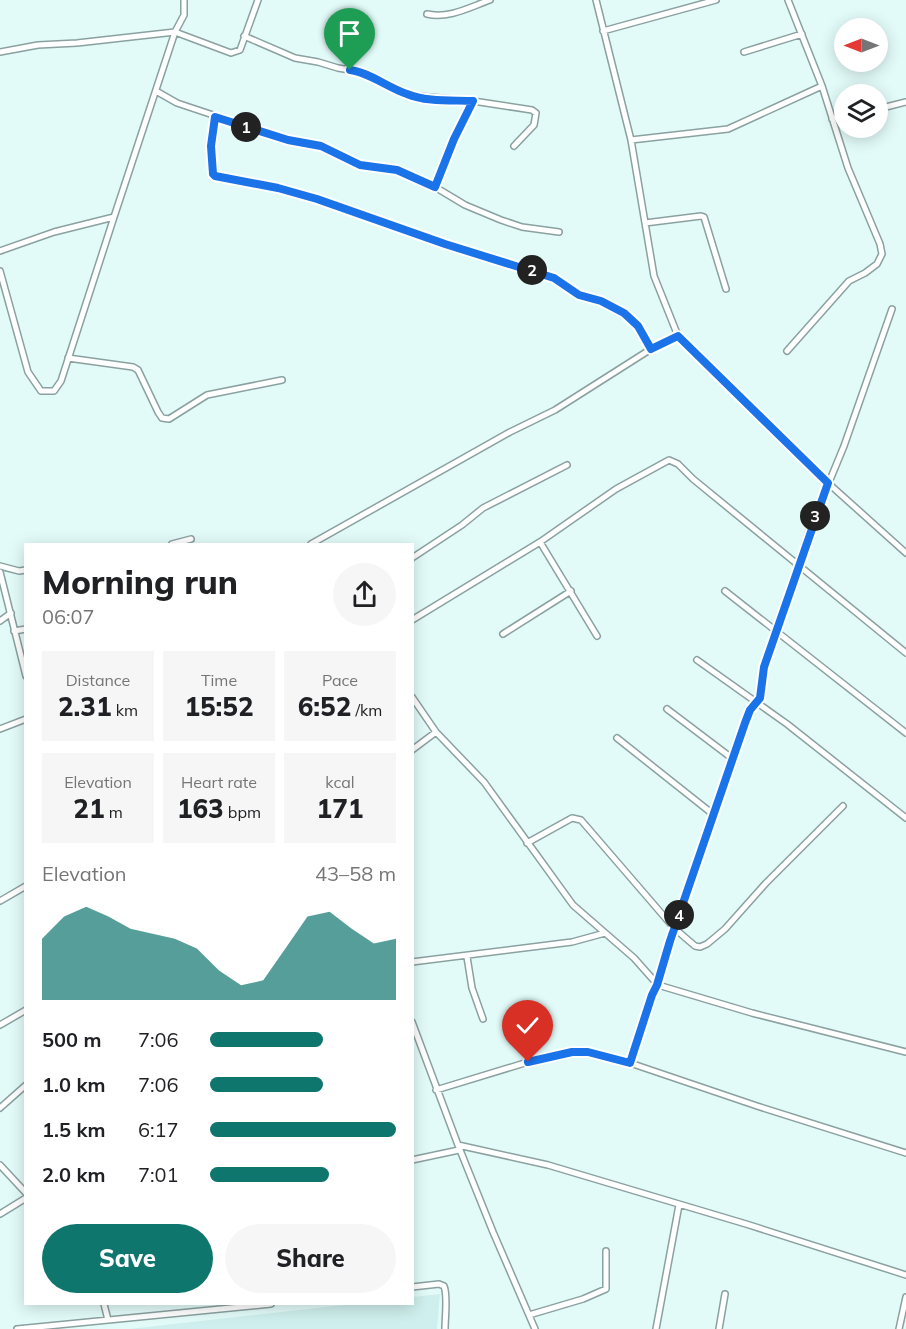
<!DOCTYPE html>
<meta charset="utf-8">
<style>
:root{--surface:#fff;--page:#f6f6f6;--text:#202124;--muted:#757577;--accent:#0f766e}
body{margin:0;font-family:Mulish,sans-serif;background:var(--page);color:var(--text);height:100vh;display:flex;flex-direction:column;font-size:22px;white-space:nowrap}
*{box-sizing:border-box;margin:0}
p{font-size:20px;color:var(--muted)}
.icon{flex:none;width:33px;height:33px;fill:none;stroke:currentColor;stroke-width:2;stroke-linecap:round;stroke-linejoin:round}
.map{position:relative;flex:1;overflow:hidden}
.drawer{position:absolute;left:24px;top:543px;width:390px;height:762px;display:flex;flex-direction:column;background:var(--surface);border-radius:0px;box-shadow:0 3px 15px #0003}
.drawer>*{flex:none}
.needle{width:39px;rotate:270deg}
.tools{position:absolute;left:834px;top:18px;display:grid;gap:12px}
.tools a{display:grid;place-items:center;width:54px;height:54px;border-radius:50%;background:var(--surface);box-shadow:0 3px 15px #0003;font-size:30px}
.pin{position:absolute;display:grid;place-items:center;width:51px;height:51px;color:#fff;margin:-62px -26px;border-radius:50% 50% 50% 0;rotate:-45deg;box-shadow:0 0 6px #0007}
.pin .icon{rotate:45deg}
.km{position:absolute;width:30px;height:30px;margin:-15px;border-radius:50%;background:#222;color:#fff;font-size:16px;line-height:30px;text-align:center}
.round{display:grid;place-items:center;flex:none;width:63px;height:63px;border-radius:32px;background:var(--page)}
.overview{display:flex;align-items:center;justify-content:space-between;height:102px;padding:0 18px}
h1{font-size:33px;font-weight:800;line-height:45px}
.metrics{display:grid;grid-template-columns:repeat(3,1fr);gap:9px;height:102px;padding:6px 18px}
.metrics div{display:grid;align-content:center;border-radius:0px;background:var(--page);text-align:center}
.metrics b{font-size:26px;font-weight:800}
.metrics small{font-size:16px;font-weight:400}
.metrics p{font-size:16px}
.chart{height:168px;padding:12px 18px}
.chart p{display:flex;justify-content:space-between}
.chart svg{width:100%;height:108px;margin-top:6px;fill:var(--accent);opacity:.7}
.cta{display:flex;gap:12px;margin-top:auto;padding:12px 18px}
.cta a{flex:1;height:69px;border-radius:36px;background:var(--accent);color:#fff;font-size:24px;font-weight:800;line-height:69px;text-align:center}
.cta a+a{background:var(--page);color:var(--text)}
ul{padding:0 18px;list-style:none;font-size:20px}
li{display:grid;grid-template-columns:96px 72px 1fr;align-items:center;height:45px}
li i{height:15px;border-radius:8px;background:var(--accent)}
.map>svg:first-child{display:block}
.built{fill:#ceefed}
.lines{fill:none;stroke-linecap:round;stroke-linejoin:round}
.minor-casing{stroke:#8aa1a0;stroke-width:8}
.minor{stroke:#fff;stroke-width:5}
.route-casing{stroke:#fff;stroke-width:12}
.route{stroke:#1a73e8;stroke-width:8}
</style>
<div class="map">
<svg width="906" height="1329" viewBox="0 0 906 1329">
<rect width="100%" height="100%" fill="#e2fbf9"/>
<path class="built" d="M440 1294 437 1329H129L353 1304H412L413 1297Z"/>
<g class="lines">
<defs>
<path id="minor" d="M596 0 631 140 654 276 678 336 828 483 906 553
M427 14C449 19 470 7 490 0
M603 31 716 0
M244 36 295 58 318 62 338 68 362 72 377 81 392 86 407 95 473 101 532 110 536 113 534 125 514 146
M0 52 38 45 77 43 175 32 231 53 240 50 258 0
M744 52 802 34
M156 91 177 103 288 140 321 146 360 165 397 170 435 187 465 205 501 220 522 227 559 232
M878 109 906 102
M215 117C213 131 206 166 215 176L278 188 317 199 445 244 554 278 579 295 601 301 623 313 637 325 651 349
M832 119 844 116
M631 140 728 129 822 86
M435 187 454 139 473 101
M645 223 701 216 704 217 726 289
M0 251 54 232 114 217 175 32 184 15V0
M0 271 28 372 41 391H54L61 381 114 217
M787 351 849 281 865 273 877 264 882 254 880 244 848 168 822 86 788 0
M68 358 133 367 138 370 158 412 162 418 169 419 207 395 282 380
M540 542 597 636
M172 544 191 539
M311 544 510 432 555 410 651 349 678 336
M412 558 462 525 483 508 567 465
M0 566 19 571 26 570
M0 572 26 676
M725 591 906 733
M412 620 540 542 616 489 669 460 678 464 693 479 906 653
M0 621 11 613
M14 631 26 629
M503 634 571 591
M697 660 787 724 906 818
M412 697 436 732 484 782 573 905 634 958 658 985 752 1013 906 1052
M667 709 733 759
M0 729 26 719
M617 738 714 815
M412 750 436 732
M527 843 572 818 581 820 674 928 695 946 700 947 707 944 725 929 766 883 843 806
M0 901 26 886
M467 957 472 988 483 1019
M412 962 572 942 605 933
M412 1022 458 1145 548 1165 746 1224 906 1275
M0 1025 26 1010
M630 1063 652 995 658 985 670 941 745 723 750 710 760 698 764 667 811 526 844 446 892 309
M436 1090 528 1062 572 1052H588L630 1063 757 1106 906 1153
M0 1108 26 1085
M458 1145 493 1232 535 1329
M412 1160 459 1150
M0 1165 26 1193
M0 1214 26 1198
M412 1287 439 1284 444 1286C448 1296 445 1317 445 1329
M104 1304 108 1320
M529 1315 583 1299 606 1289V1251
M17 1329 271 1304
M656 1329 679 1205
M719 1329 725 1294
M899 1329 906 1297"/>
</defs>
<use href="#minor" class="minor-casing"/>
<use href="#minor" class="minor"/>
</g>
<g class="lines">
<defs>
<path id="route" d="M350 70C369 72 388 88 407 94 426 102 452 100 473 101L454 139 435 187 397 170 360 165 321 146 288 140 215 117 211 146 213 174 215 176 278 188 317 199 445 244 554 278 579 295 601 301 624 313 638 326 651 349 678 336 828 483 764 667 760 698 750 710 745 723 670 941 657 985 652 995 630 1063 588 1052H572L528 1062"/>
</defs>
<use href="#route" class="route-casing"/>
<use href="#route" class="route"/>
</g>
</svg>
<div class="tools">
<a><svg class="needle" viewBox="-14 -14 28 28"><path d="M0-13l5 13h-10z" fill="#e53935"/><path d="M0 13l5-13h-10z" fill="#757577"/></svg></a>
<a><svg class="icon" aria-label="layers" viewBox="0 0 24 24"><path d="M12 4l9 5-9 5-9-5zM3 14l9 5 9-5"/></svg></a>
</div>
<div class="pin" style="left:350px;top:70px;background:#1e9e55"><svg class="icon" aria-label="arrive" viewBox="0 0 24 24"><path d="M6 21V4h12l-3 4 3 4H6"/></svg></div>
<div class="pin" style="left:528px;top:1062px;background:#d93025"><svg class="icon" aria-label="check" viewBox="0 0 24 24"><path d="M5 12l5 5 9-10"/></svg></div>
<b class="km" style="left:246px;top:127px">1</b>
<b class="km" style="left:532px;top:270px">2</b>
<b class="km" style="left:815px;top:516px">3</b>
<b class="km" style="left:679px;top:915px">4</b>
<section class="drawer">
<div class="overview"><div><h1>Morning run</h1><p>06:07</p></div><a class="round"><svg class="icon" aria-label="share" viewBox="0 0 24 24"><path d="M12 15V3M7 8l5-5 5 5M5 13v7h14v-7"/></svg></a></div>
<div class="metrics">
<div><p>Distance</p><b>2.31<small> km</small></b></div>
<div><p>Time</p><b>15:52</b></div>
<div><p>Pace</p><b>6:52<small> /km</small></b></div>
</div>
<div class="metrics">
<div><p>Elevation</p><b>21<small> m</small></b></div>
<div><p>Heart rate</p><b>163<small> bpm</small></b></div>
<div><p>kcal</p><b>171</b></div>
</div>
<div class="chart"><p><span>Elevation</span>43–58 m</p>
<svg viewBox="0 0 160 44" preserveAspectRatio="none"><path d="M0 44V19L10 10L20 6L30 10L40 15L50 17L60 19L70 23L80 32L90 38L100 36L110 23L120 10L130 8L140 15L150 21L160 19V44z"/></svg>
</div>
<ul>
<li><b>500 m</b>7:06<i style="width:61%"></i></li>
<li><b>1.0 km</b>7:06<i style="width:61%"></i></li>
<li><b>1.5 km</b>6:17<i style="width:100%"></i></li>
<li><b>2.0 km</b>7:01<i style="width:64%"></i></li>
</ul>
<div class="cta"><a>Save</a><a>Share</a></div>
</section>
</div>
